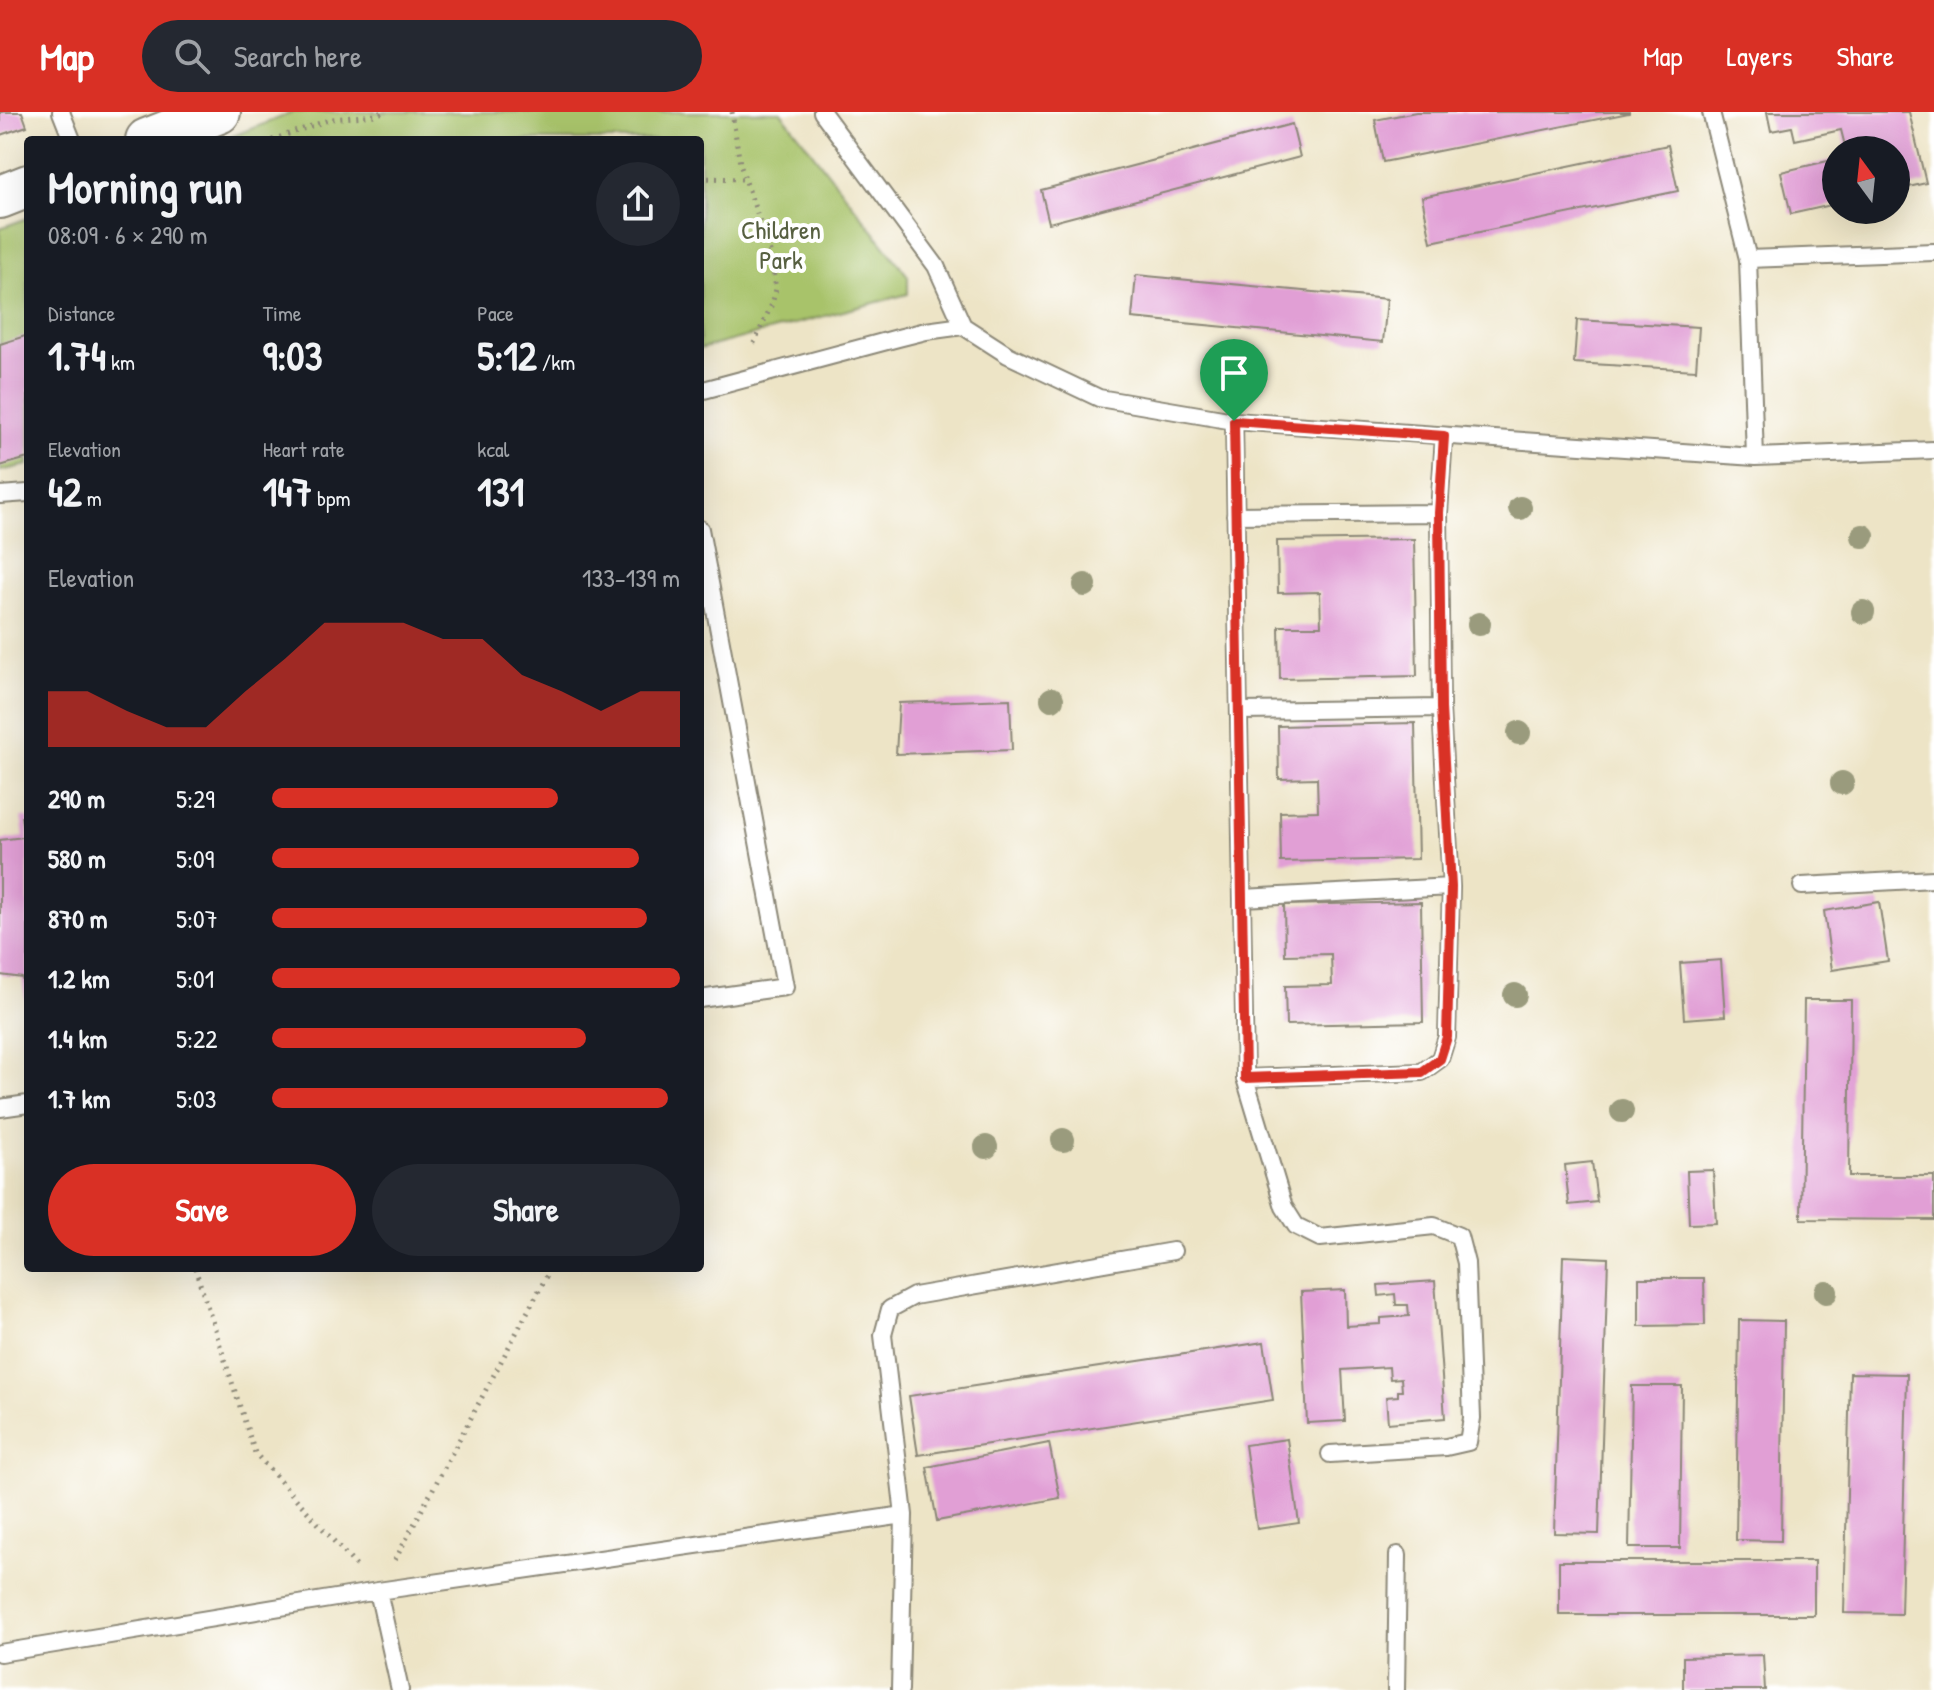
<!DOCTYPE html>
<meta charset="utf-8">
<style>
:root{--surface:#171b24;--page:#242831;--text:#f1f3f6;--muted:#9ea1a6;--accent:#d93025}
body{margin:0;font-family:"Patrick Hand",sans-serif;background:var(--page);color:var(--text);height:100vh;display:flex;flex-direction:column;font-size:30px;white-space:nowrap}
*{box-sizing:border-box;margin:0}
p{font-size:26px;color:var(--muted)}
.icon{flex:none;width:44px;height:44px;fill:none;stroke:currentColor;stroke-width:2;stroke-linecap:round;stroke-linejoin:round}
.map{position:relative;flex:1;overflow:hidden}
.panel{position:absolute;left:24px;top:24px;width:680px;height:1136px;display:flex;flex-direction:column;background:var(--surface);border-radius:8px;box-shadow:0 8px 32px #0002}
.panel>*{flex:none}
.needle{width:52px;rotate:345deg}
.tools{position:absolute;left:1822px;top:24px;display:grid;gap:16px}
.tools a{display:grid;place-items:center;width:88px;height:88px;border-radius:50%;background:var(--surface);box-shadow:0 8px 32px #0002;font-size:40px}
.pin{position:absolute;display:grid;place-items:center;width:68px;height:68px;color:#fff;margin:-82px -34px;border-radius:50% 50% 50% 0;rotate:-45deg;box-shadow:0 0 8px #0007}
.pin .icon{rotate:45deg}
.round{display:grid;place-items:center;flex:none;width:84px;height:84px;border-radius:42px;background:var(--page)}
.headline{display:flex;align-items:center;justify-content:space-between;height:136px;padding:0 24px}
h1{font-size:44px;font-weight:800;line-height:60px}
.stats{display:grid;grid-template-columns:repeat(3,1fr);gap:12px;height:136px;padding:8px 24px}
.stats div{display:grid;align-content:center}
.stats b{font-size:40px;font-weight:800}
.stats small{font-size:22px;font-weight:400}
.stats p{font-size:22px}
.chart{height:224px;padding:16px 24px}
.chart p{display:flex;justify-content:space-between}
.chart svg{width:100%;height:144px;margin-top:8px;fill:var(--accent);opacity:.7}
.button{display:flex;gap:16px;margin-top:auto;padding:16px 24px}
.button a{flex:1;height:92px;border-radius:48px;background:var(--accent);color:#fff;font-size:32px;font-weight:800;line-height:92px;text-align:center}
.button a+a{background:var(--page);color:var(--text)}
ul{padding:0 24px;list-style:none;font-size:26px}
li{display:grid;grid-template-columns:128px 96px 1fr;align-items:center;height:60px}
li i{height:20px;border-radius:10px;background:var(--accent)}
header{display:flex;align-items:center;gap:48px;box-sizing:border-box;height:112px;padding:0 40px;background:var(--accent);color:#fff}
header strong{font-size:38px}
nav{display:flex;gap:44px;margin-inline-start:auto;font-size:28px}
.search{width:560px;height:72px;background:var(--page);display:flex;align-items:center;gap:20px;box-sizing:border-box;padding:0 28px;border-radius:44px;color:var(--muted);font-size:30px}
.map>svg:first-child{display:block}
.green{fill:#a8c36a;stroke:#6a774a;stroke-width:2}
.building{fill:#e19fd5}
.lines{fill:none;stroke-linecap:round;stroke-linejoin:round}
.service-casing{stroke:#8c8878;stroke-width:20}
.tertiary-casing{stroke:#8c8878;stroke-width:46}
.path{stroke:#8c8878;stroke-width:5;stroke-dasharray:2 6;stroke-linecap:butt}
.service{stroke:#fff;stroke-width:16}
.tertiary{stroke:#fff;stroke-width:42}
.tree{fill:#9a9b7d}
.route-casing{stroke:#fff;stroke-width:16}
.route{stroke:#d93025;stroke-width:10}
.labels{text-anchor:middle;stroke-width:8;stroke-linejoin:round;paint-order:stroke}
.park-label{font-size:26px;fill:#576041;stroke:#fff}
</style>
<header>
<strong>Map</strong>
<div class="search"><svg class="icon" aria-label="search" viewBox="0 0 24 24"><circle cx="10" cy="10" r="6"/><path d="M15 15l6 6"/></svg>Search here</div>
<nav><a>Map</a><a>Layers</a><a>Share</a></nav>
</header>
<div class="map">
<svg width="1934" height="1578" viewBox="0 0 1934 1578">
<rect width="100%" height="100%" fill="#fff"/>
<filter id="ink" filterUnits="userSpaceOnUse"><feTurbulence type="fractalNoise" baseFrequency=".0125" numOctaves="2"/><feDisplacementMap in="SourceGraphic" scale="16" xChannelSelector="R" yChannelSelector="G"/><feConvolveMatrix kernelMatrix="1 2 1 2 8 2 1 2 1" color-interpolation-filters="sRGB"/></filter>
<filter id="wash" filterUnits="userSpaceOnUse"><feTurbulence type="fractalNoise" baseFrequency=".006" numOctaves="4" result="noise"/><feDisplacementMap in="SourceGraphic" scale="32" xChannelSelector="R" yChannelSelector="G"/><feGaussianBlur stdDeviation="1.8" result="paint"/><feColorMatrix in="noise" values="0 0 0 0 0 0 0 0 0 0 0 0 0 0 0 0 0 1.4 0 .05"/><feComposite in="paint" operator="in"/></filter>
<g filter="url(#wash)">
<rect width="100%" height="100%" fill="#ede4c6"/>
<path class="green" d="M294 0H781L908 164V182L700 237V28H223Z
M28 106V353L0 359V116Z"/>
<g id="blocks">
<path class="building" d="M0 0H22L27 14 0 23Z
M1416 0H1629V1L1383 50 1375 8Z
M1767 0H1909L1926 71 1896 78V38H1846L1841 18 1795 28 1792 15 1771 19Z
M1292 12 1300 45 1049 111 1041 78Z
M1668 33 1678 79 1431 130 1422 85Z
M1836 47V92L1791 102 1781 60Z
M1136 163 1387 187 1383 230 1132 206Z
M1577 208 1699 215 1696 258 1574 251Z
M28 223V346L0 354V232Z
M1414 427 1417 564 1280 567 1279 514H1321L1320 480 1278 481 1277 429Z
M1010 587 1012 638 896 642 899 591Z
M1415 611 1418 747 1281 750 1280 700 1318 699 1317 666 1279 667 1278 614Z
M21 705H28V894H26L22 866 1 863 0 856V728L24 725Z
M1421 790 1423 910 1286 913 1285 874 1332 873 1331 842 1285 843 1284 793Z
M1879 790 1888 849 1832 858 1824 799Z
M1721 848 1725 904 1684 907 1680 851Z
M1804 888H1851L1849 1064H1934V1108L1801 1107Z
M1592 1050 1597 1090 1569 1093 1565 1053Z
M1713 1058 1716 1111 1689 1112 1687 1059Z
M1563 1144 1608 1146 1599 1422 1554 1421Z
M1639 1166H1704L1705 1213 1639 1214Z
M1435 1169 1445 1306 1388 1311 1386 1285 1398 1284V1279H1402L1401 1266 1390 1267 1389 1255 1342 1258 1345 1309 1307 1311 1301 1180 1345 1178 1346 1214 1381 1212V1206L1409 1204 1408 1193H1396L1395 1182 1379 1184 1378 1173Z
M1739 1208 1784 1209 1781 1429 1736 1428Z
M1264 1230 1273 1288 918 1343 909 1284Z
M1850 1261 1907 1262 1901 1502 1844 1501Z
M1632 1274H1682L1680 1436H1629Z
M1287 1327 1299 1411 1257 1417 1245 1333Z
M1049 1331 1060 1386 937 1409 927 1355Z
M1559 1449H1814V1503H1559Z
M1763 1543 1765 1578H1683V1545Z"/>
</g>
</g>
<g filter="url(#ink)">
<use href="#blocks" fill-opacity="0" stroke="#8c8878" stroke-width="2"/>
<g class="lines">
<defs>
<path id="service" d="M61 0 72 28
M822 0 936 154 963 214 1008 243 1099 286 1234 309 1755 345 1934 338
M1711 0 1748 147 1755 345
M1748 147 1934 140
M700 279 898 226 926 219 963 214
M1234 309 1245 966 1284 1095 1296 1114 1320 1126 1434 1114 1459 1124 1466 1151 1472 1306 1468 1330 1446 1335 1330 1342
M0 383 28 381
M1235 403 1439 401
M700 417 785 875 700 887
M1239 599 1441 596
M1802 774 1934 767
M1242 786 1451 775
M1245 966 1422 960 1440 947 1447 925 1451 775 1441 596 1439 401 1444 324
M0 996 28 992
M378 1479 400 1578
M0 1541 378 1479 904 1403
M900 1578 904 1403 883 1223 890 1197 914 1184 1173 1139
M1396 1578 1398 1443"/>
<path id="tertiary" d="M147 28 219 0
M0 85 28 74"/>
</defs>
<use href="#service" class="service-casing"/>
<use href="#tertiary" class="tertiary-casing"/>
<path class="path" d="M732 0 740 52 770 140 776 177 772 192 753 233 750 234
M272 28 331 7 376 3 383 0
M700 66 745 67
M195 1156 255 1341 358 1456
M395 1448 551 1156"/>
<use href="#service" class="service"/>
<use href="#tertiary" class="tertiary"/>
</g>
<g class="tree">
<circle cx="1520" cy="396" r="12"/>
<circle cx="1863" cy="424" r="12"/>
<circle cx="1085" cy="473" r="12"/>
<circle cx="1863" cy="500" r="12"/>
<circle cx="1479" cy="512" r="12"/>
<circle cx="1052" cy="587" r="12"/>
<circle cx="1519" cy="621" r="12"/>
<circle cx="1842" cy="671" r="12"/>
<circle cx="1515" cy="883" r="12"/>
<circle cx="1622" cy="999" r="12"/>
<circle cx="1063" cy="1028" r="12"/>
<circle cx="986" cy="1035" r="12"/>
<circle cx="1826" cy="1180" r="12"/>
</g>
</g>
<g class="lines" filter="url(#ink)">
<defs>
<path id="route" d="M1234 309 1444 324 1439 401 1441 596 1451 775 1447 925 1440 947 1422 960 1245 966Z"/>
</defs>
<use href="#route" class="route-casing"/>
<use href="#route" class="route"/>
</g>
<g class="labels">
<g class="park-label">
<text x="781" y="127">Children<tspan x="781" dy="30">Park</tspan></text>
</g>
</g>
</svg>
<div class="tools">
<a><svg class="needle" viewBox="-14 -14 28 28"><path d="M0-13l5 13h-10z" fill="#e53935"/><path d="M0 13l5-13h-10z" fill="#9ea1a6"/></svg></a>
</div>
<div class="pin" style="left:1234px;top:309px;background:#1e9e55"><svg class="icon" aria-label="arrive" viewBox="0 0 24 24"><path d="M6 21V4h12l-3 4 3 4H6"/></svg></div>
<section class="panel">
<div class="headline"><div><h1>Morning run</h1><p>08:09 · 6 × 290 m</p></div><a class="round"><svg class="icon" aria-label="share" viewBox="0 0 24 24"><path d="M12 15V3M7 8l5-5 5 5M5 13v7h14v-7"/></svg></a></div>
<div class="stats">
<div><p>Distance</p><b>1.74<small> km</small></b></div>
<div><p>Time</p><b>9:03</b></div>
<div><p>Pace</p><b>5:12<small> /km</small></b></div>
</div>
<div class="stats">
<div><p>Elevation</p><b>42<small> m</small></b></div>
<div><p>Heart rate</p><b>147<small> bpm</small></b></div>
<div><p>kcal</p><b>131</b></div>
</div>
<div class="chart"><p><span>Elevation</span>133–139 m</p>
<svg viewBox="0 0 160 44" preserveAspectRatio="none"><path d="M0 44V27L10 27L20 33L30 38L40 38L50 27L60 17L70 6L80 6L90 6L100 11L110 11L120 22L130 27L140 33L150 27L160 27V44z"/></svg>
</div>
<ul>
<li><b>290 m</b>5:29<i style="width:70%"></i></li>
<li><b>580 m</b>5:09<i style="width:90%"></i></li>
<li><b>870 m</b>5:07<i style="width:92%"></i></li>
<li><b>1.2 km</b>5:01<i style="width:100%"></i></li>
<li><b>1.4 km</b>5:22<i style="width:77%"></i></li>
<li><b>1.7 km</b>5:03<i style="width:97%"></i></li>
</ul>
<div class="button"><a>Save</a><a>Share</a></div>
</section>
</div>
